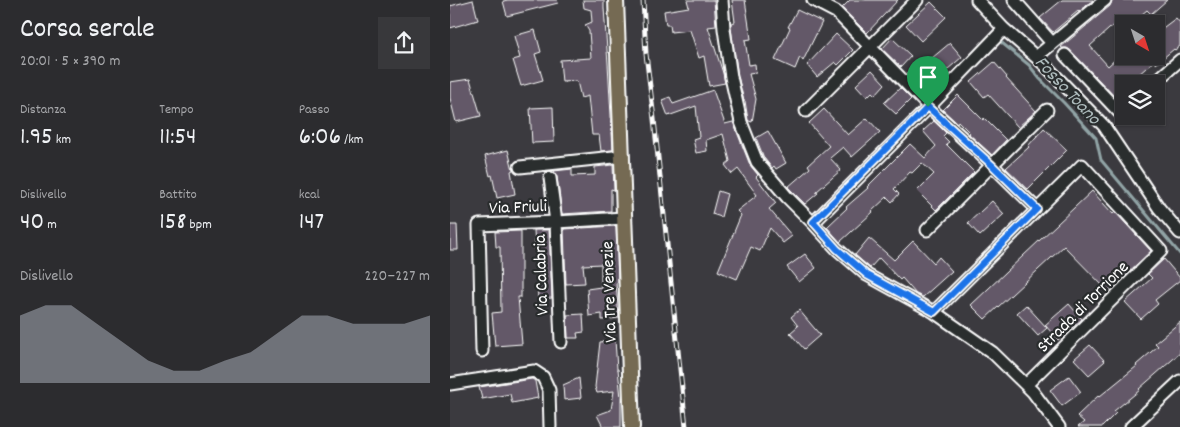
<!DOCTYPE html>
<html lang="it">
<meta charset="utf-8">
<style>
:root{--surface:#2c2c2f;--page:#38383b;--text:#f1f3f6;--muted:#a6a7aa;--line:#48484b;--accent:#8c9099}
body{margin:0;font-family:Dekko,sans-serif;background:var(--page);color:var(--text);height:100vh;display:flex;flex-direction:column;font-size:19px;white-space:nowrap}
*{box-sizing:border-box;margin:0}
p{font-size:16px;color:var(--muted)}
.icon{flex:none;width:28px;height:28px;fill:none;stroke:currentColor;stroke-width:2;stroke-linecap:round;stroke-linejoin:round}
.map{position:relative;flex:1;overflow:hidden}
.panel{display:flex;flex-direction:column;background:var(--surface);width:450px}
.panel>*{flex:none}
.needle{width:32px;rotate:141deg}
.fabs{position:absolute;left:665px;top:15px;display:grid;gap:10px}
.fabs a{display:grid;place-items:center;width:50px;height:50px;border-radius:0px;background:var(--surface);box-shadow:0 1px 4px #0004,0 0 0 1px var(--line);font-size:25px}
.pin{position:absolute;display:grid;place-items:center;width:42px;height:42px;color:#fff;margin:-51px -21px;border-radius:50% 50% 50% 0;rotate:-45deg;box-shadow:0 0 5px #0007}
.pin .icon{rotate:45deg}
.round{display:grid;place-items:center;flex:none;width:52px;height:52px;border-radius:0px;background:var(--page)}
.summary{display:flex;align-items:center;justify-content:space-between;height:85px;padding:0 20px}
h1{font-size:28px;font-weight:600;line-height:38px}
.metrics{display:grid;grid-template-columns:repeat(3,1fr);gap:8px;height:85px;padding:5px 20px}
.metrics div{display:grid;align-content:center}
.metrics b{font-size:25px;font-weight:600}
.metrics small{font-size:14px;font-weight:400}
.metrics p{font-size:14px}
.chart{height:140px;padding:10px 20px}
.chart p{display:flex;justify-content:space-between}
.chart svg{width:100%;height:90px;margin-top:5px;fill:var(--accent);opacity:.7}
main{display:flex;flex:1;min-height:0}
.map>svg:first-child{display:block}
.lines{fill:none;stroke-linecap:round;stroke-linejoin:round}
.stream{stroke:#91a4a6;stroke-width:3}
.building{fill:#635867;stroke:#fff}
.minor-casing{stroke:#fff;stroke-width:15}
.major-casing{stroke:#fff;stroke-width:18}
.minor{stroke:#2a2d2e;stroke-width:11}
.major{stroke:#746b52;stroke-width:14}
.rail-casing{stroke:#fff;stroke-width:5}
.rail{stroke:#2a2d2e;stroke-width:3;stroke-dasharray:9;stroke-linecap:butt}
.route-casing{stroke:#fff;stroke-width:10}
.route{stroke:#1a73e8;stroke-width:6}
.labels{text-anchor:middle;stroke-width:4.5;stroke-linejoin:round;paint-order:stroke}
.street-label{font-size:18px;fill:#fff;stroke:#2a2d2e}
.water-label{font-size:19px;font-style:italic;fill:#adbbbc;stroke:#2a2d2e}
</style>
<main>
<section class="panel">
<div class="summary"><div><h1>Corsa serale</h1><p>20:01 · 5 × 390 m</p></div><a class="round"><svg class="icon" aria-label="share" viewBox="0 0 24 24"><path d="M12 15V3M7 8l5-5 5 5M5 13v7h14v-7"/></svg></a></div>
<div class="metrics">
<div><p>Distanza</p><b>1.95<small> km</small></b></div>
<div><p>Tempo</p><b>11:54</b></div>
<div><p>Passo</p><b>6:06<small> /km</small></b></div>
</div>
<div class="metrics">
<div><p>Dislivello</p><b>40<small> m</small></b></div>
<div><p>Battito</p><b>158<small> bpm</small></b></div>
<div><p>kcal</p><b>147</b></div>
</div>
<div class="chart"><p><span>Dislivello</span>220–227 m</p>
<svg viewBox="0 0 160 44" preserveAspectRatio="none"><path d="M0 44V11L10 6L20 6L30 15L40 24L50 33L60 38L70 38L80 33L90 29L100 20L110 11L120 11L130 15L140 15L150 15L160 11V44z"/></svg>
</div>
</section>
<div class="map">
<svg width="730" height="427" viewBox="0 0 730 427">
<rect width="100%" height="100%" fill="#3b3a3f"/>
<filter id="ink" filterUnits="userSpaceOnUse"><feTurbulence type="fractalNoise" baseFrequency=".02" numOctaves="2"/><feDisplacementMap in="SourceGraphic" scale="10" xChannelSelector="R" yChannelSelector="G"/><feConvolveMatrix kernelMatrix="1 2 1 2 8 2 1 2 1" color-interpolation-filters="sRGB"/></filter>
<g filter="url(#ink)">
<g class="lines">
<path class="stream" d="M552 43 579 65 590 79 614 103 646 138 651 160 730 254"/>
</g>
<path class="building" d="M23 0 28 20 0 28V6Z
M58 0H107L108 3 57 16 53 1Z
M133 0H154V8L158 64 163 150 151 151 149 135H142L138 96 131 98 127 81 112 82 110 60 141 58 139 31 135 25 142 22 141 10 134 8Z
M237 0H264L266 26 258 27 273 73 275 83 259 86 254 56 249 58 240 30 221 32 220 25H216L214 11 239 7Z
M282 0H295L301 39 295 40 299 65 305 64 306 73 299 74 306 99 302 122 299 121 298 120 295 101H294L288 76 281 28V23L285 22Z
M400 0H448L417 33 392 8Z
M612 0H643L629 12 628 11 603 32 590 18Z
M662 0H717L701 14 697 10 680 24H670L668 21 640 46 658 66 669 56H706V33L726 18 730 23V46L725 50 724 49 706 64V59L678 84H674V96L668 100 620 50 617 48H612L611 47 660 6Z
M481 2 496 17 471 41 456 25Z
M347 10 372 22 353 61 350 57 345 69 325 60 340 28 338 27Z
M85 30 91 52 85 54 93 80 71 86 63 60 70 58 64 36Z
M386 34 403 50 388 65 385 62 367 77 357 65Z
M442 38 461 56 451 67 432 49Z
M500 43 512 57 483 82 484 84 475 92 462 78 483 60 482 58Z
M544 62 557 77 556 78 586 111 568 127 538 94 534 97 521 82Z
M422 70 435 84 425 95 422 92 417 97 406 85Z
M20 79 31 116 6 122 0 98V82Z
M450 88 461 99 446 114 434 103Z
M263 90 275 124 283 122 300 165 308 175 306 177 326 203 319 209 342 236 333 243 320 228 310 251 301 247 287 279 268 271 291 215 287 211 307 195 288 169 282 174 275 165 280 161 273 134 256 140 257 151 246 153 243 139 249 137 246 106 218 116 212 100 220 97 223 104Z
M508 95 533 120 534 118 556 140 542 155 519 134 520 133 508 121 507 123 493 110Z
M103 107 104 142 82 143 80 108Z
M374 109 398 135 417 118 430 132 402 157 393 147 380 158 391 170 366 192 368 193 355 204 338 187 360 168 358 165 379 146 359 123Z
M484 121 496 133 493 136 499 142 496 144 524 172 486 210 467 191 484 174 472 163 462 173 460 172 444 189 449 194 442 202 437 197 422 211 423 212 390 242 377 227 397 208 396 207 418 188 417 187 460 144 475 158 486 146 473 131Z
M594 128 617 150 578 189 556 168 579 147 578 146Z
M318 131 336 163 326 169 324 166 322 168 314 158 306 138Z
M58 150 63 170 61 171 65 194 47 198 42 175 40 176 35 156Z
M163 165 164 190 161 189V211L112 214 107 177 104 171 122 169V176L145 175V167Z
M268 191 277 194 271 217 262 214Z
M642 191 663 214 665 212 701 251 658 291 614 246 535 319 521 305Z
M542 201 554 214 530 236 518 223Z
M0 225H7L8 250H0Z
M166 226 168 282 166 283 169 318 152 320V314L139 316 137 289 151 287V264L133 265 135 283 116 284 114 229Z
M84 230H99L102 298 88 299Z
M71 231V297H68L72 344 45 346 42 313 51 312 50 247H46L45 232Z
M419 238 444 260 463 241 484 263 489 257 502 271 473 297 466 294 452 278 450 280 429 258 420 268 405 255Z
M355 254 366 268 349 282 337 267Z
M714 259 730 278V280L705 300 708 304 691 319 675 302 702 278 698 274Z
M619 304 632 319 608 340 595 325Z
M576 305 597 328 588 336 567 313Z
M349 310 370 335 354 349 340 333 348 326 341 317Z
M133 314 134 332 127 333 128 338H118L117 315Z
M730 322V353L689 389 690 390 664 411 666 413 652 427H628L634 422 627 416 649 395 650 396 687 366 686 365 708 346 705 343Z
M165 340 167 369H168L171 398V427H153L147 415 161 410 164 391 147 393 145 387 150 342Z
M640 345 655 361 639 375 624 359Z
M619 376 631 392 612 406 600 390Z
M129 378 131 398 114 400 113 385Z
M82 379 85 381 88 398 62 403 60 394 32 399 29 387Z"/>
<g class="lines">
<defs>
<path id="minor" d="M272 0 274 29 281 77 291 122 307 162 337 197 363 223 387 249 417 275 484 312 543 353 583 392 609 427
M363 0 386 12 479 107 542 165 587 209
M527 0 554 29 594 64 654 126 709 208 730 233
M564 0 602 43
M615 55 669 112 674 109
M586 57 655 0
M703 84 730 60
M356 111 467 0
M70 167 173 156
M100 178 106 222 111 342
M363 223 479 107 554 29
M477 230 597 110
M484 312 632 165 711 251 576 385
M32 351 29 225 106 222 174 218
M0 384 84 371 93 377 99 390 100 427
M681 427 730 381"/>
<path id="major" d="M166 0 182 427"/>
</defs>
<use href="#minor" class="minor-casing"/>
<use href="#major" class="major-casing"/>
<use href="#minor" class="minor"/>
<use href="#major" class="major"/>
<defs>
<path id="rail" d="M193 0 196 54 204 119 236 427"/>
</defs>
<use href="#rail" class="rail-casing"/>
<use href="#rail" class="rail"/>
</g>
</g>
<g class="lines" filter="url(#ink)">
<defs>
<path id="route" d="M478 107 542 165 587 209 484 312 417 275 387 249 363 222Z"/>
</defs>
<use href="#route" class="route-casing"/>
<use href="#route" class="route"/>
</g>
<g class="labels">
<g class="street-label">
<text transform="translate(68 206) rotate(-2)" y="6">Via Friuli</text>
<text transform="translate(90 275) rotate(-92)" y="6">Via Calabria</text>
<text transform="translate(158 292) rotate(-92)" y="6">Via Tre Venezie</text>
<text transform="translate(632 306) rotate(-45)" y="6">Strada di Torrione</text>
</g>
<g class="water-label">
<text transform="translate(619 89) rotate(47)" y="7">Fosso Toano</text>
</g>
</g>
</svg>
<div class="fabs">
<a><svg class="needle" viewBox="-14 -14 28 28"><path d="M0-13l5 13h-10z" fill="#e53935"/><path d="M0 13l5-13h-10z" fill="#a6a7aa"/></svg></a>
<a><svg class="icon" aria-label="layers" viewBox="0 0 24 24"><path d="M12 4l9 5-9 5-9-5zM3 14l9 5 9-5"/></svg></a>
</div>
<div class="pin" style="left:478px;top:107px;background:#1e9e55"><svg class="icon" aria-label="arrive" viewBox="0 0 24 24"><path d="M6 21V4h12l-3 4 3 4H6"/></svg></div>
</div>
</main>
